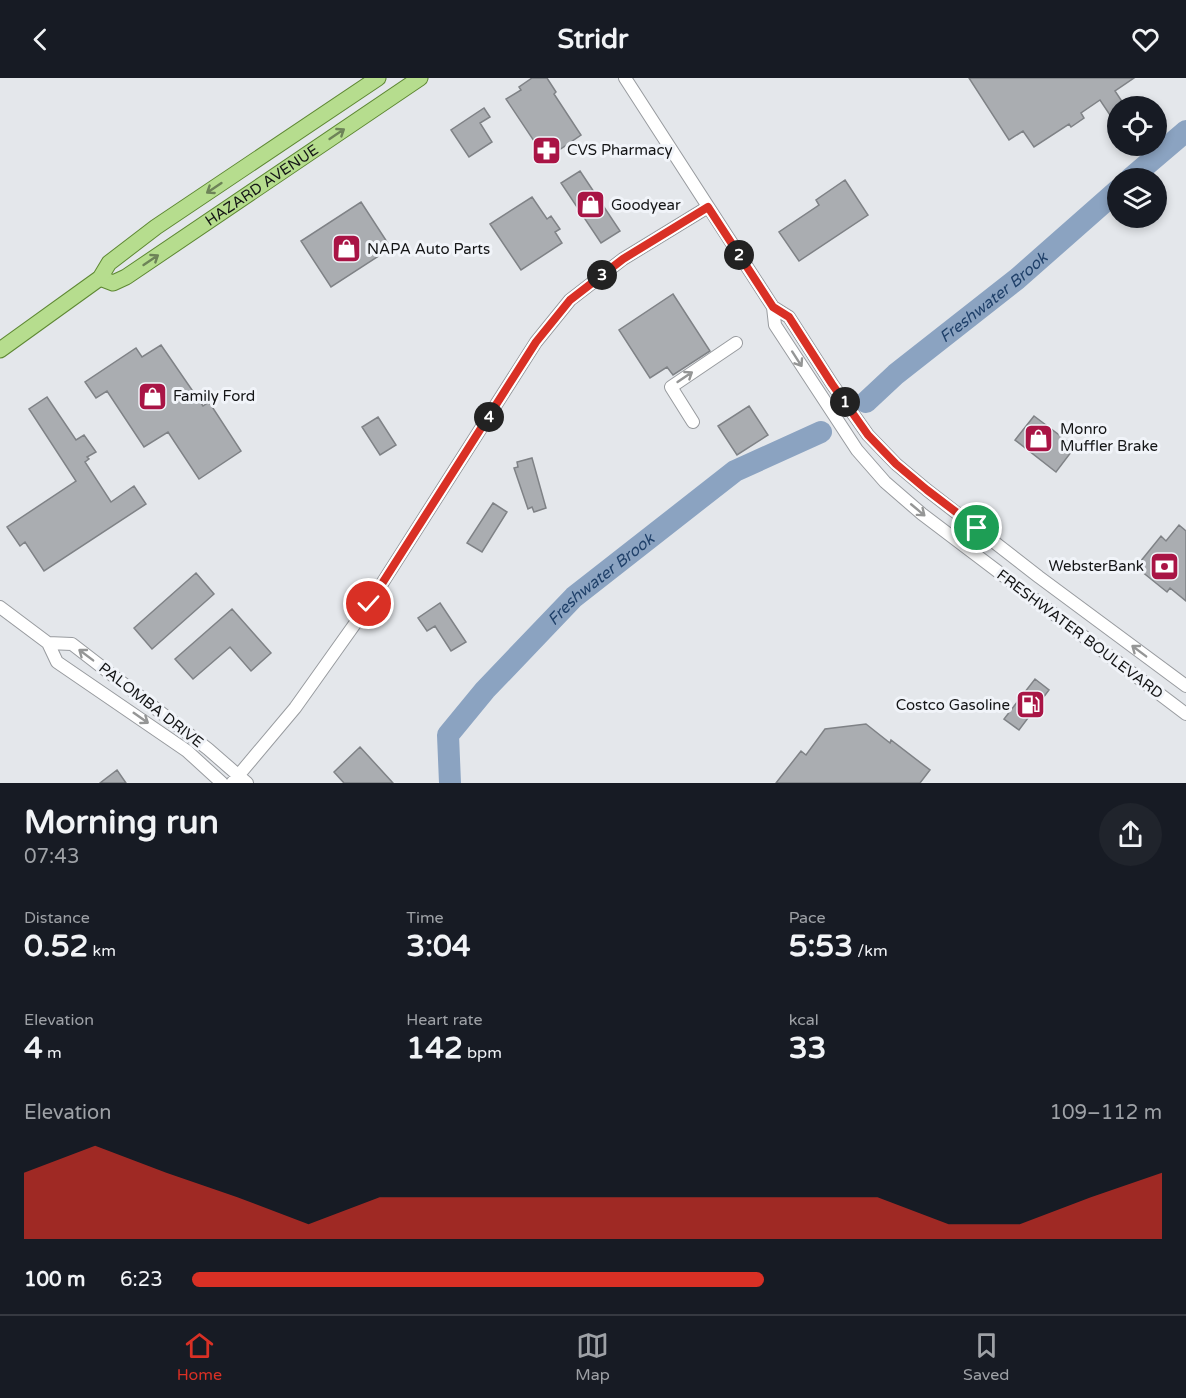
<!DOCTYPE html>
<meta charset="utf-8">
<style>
:root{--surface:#171b24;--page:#20242c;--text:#f1f3f6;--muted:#9ea1a6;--line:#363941;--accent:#d93025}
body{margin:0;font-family:"Varela Round",sans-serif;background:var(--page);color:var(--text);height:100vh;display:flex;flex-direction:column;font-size:22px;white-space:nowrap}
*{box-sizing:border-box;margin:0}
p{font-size:20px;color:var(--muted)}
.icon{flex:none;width:33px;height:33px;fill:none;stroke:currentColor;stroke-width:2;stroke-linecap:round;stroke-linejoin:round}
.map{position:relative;height:705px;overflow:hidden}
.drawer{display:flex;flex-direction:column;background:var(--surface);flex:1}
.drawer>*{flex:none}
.buttons{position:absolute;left:1107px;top:18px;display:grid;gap:12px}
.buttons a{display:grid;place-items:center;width:60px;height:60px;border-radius:50%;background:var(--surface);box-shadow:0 3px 9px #0003;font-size:30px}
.pin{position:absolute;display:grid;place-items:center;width:51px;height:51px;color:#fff;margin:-26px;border:3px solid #fff;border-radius:50%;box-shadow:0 2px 6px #0007}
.km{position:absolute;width:30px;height:30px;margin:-15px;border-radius:50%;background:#222;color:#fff;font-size:16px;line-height:30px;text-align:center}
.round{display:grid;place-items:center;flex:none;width:63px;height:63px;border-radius:32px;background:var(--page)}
.headline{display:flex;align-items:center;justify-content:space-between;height:102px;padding:0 24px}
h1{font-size:33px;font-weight:800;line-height:45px}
.figures{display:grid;grid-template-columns:repeat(3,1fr);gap:9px;height:102px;padding:6px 24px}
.figures div{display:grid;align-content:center}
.figures b{font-size:30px;font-weight:800}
.figures small{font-size:16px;font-weight:400}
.figures p{font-size:16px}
.chart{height:168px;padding:12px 24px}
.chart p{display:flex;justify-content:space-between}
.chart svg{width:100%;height:108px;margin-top:6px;fill:var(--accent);opacity:.7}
ul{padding:0 24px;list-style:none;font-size:20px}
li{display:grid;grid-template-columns:96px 72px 1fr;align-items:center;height:45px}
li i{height:15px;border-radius:8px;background:var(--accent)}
header{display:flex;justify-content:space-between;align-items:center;height:78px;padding:0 24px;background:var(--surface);font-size:27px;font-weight:800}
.tabs{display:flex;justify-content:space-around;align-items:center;height:84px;border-top:2px solid var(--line);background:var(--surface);font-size:16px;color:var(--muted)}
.tabs a{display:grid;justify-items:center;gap:3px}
.tabs .selected{color:var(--accent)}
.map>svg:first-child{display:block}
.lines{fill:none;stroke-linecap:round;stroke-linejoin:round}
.river{stroke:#8ba3c1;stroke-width:22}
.building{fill:#aaadb1;stroke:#7f8286;stroke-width:1.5}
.minor-casing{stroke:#989b9f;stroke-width:14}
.major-casing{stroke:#5e8833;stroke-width:17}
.minor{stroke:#fff;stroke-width:12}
.major{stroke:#b6dd8e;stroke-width:15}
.oneway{stroke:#6d8358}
.oneway2{stroke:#959696}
.route-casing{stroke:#fff;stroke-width:12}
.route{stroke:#d93025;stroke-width:8}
.labels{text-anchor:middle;stroke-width:6;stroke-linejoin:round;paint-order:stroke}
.poi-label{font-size:15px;fill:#141516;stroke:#f1f4f9;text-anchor:start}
.street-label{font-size:15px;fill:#141516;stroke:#f1f4f9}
.water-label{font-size:16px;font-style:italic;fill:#20416a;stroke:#f1f4f9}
</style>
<header><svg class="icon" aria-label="back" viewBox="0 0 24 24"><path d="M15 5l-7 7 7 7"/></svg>Stridr<svg class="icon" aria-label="heart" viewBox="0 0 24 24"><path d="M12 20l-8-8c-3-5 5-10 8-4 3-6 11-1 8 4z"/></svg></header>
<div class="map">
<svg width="1186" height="705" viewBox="0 0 1186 705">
<rect width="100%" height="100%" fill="#e4e7eb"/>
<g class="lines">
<g class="river">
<path d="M1131 100 1186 53"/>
<path id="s1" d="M866 324 896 296 1017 201 1118 112"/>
<path id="s2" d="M450 705 448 657 485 612 574 519 735 393 821 354"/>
</g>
</g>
<path class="building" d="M532 0H547L556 14 554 16 581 57 546 81 506 21 521 12 519 9Z
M969 0H1134L1115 13 1125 28H1118V49L1100 22 1081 35 1084 40 1071 49 1069 46 1034 69 1023 53 1009 62Z
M484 30 490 39 480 45 492 64 469 79 451 52Z
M580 93 620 153 601 165 561 105Z
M845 102 868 137 799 183 779 154 819 127 816 122Z
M532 119 547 141 551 138 560 151 555 154 562 165 521 192 490 146Z
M361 124 391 170 331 209 301 163Z
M673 216 710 273 673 297 667 289 650 300 619 252Z
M161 267 203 328 209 324 241 373 199 401 168 354 144 369 107 313 96 320 85 304 136 270 142 279Z
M47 319 76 362 84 357 96 374 87 379 89 381 85 384 111 424 134 408 146 426 44 493 25 464 20 468 7 449 76 403 29 331Z
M749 328 768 357 737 377 718 348Z
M1034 338 1075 369 1056 394 1015 362Z
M378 339 396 367 380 377 362 349Z
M532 380 546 430 534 434 532 429 528 431 514 390 518 389 517 384Z
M493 425 507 434 482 474 467 465Z
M1179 447 1186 453V523L1170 510 1167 514 1136 489 1161 458 1166 463Z
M196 495 214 516 152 571 134 550Z
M440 525 466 564 451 573 435 548 427 553 418 540Z
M232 531 271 575 251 593 230 569 193 601 175 581Z
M1035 601 1049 612 1019 652 1004 641Z
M866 646 890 665 891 662 930 692 920 705H776L801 673 806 677 825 651Z
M360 669 393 705H344L334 694Z
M117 692 126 705H100Z"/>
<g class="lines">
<defs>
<path id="minor" d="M625 0 773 229 775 247 857 372 885 404 922 436 1186 636
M773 229 789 239 832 306 868 357 896 386 927 412 1039 499 1186 608
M693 344 671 309 736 265
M0 529 48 565 57 584 187 673 222 705
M48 565 72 566 208 671 247 705
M232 705 295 630 369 526 536 264 570 222 623 181 708 129"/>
<g id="major">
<path id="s3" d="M100 200 113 205 126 199 420 0"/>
<path d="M0 272 100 200 109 185 156 149 378 0"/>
</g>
</defs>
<use href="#minor" class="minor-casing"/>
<use href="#major" class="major-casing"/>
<use href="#minor" class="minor"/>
<use href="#major" class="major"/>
</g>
<defs><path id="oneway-shaft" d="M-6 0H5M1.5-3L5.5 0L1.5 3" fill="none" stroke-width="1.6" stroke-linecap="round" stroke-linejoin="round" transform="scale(1.5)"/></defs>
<g class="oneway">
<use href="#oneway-shaft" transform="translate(337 56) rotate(-34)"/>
<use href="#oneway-shaft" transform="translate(214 110) rotate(146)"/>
<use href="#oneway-shaft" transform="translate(151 182) rotate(-34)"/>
</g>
<g class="oneway2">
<use href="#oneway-shaft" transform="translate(797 281) rotate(57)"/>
<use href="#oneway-shaft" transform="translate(685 299) rotate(-34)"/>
<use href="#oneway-shaft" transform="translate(918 432) rotate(40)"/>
<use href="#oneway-shaft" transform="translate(1139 573) rotate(-143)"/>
<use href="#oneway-shaft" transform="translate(86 577) rotate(-143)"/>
<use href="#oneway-shaft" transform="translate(141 640) rotate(35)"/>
</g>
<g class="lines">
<defs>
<path id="route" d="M369 526 536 264 570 222 623 181 708 129 773 229 789 239 832 306 868 357 896 386 927 412 977 450"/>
</defs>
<use href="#route" class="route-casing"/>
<use href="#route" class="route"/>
</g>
<defs>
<symbol id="pharmacy-square" viewBox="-11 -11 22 22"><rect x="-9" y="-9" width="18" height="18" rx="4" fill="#a91445" stroke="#f1f4f9"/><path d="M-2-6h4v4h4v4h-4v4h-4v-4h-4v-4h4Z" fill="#fff"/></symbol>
<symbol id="shop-square" viewBox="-11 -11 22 22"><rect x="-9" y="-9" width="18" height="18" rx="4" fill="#a91445" stroke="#f1f4f9"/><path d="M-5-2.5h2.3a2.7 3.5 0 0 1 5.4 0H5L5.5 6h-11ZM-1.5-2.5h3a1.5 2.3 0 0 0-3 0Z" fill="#fff"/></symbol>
<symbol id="bank-square" viewBox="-11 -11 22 22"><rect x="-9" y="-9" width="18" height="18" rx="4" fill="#a91445" stroke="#f1f4f9"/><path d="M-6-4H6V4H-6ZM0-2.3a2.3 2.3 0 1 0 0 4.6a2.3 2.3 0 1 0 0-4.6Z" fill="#fff"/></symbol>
<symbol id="fuel-square" viewBox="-11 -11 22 22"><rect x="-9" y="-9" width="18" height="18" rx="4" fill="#a91445" stroke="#f1f4f9"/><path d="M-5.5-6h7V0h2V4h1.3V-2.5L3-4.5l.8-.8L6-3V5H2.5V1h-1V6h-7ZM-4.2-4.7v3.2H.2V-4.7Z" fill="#fff"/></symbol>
</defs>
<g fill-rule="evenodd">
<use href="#pharmacy-square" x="530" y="56" width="33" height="33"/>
<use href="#shop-square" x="574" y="110" width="33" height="33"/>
<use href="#shop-square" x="330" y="154" width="33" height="33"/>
<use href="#shop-square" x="136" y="302" width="33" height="33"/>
<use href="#shop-square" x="1022" y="344" width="33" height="33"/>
<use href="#bank-square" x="1148" y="472" width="33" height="33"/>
<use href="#fuel-square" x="1014" y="610" width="33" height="33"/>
</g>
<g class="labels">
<g class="poi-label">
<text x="567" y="77">CVS Pharmacy</text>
<text x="611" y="132">Goodyear</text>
<text x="367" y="176">NAPA Auto Parts</text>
<text x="173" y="323">Family Ford</text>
<text x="1060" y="356">Monro<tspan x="1060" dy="17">Muffler Brake</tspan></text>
<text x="1144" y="493" text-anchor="end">WebsterBank</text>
<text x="1010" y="632" text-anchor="end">Costco Gasoline</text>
</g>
<g class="street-label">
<text dy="5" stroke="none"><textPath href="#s3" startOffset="192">HAZARD AVENUE</textPath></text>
<text transform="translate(1080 556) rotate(37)" y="5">FRESHWATER BOULEVARD</text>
<text transform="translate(151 627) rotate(38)" y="5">PALOMBA DRIVE</text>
</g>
<g class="water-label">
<text dy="6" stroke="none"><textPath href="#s1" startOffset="165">Freshwater Brook</textPath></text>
<text dy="6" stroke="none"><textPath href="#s2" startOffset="267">Freshwater Brook</textPath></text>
</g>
</g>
</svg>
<div class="buttons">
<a><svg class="icon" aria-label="locate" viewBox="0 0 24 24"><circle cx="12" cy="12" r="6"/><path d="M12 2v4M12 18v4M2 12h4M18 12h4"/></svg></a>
<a><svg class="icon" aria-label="layers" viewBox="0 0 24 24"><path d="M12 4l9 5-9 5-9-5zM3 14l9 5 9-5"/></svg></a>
</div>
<div class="pin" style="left:977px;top:450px;background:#1e9e55"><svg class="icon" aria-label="arrive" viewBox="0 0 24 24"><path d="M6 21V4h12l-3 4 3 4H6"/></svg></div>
<div class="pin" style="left:369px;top:526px;background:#d93025"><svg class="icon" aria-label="check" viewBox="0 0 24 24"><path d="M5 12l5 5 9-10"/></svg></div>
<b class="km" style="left:845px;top:324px">1</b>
<b class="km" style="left:739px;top:177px">2</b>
<b class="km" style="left:602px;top:197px">3</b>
<b class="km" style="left:489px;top:339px">4</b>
</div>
<section class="drawer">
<div class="headline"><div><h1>Morning run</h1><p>07:43</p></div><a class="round"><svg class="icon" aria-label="share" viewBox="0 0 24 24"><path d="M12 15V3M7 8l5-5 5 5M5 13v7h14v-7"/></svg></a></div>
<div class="figures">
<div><p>Distance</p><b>0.52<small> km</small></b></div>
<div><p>Time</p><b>3:04</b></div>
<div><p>Pace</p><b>5:53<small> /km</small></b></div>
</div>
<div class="figures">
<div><p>Elevation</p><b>4<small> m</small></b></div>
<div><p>Heart rate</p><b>142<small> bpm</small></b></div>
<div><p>kcal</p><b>33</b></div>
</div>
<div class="chart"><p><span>Elevation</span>109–112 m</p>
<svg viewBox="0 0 160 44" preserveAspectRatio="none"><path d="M0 44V17L10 6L20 17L30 27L40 38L50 27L60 27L70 27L80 27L90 27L100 27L110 27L120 27L130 38L140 38L150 27L160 17V44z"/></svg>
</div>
<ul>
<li><b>100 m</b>6:23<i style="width:59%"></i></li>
</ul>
</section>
<nav class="tabs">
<a class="selected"><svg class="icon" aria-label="home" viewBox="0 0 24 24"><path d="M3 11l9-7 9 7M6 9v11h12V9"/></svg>Home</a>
<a><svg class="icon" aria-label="map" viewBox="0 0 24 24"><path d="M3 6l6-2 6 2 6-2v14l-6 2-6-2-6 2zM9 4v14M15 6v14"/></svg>Map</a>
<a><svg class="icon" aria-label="saved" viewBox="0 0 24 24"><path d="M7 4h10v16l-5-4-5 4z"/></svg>Saved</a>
</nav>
